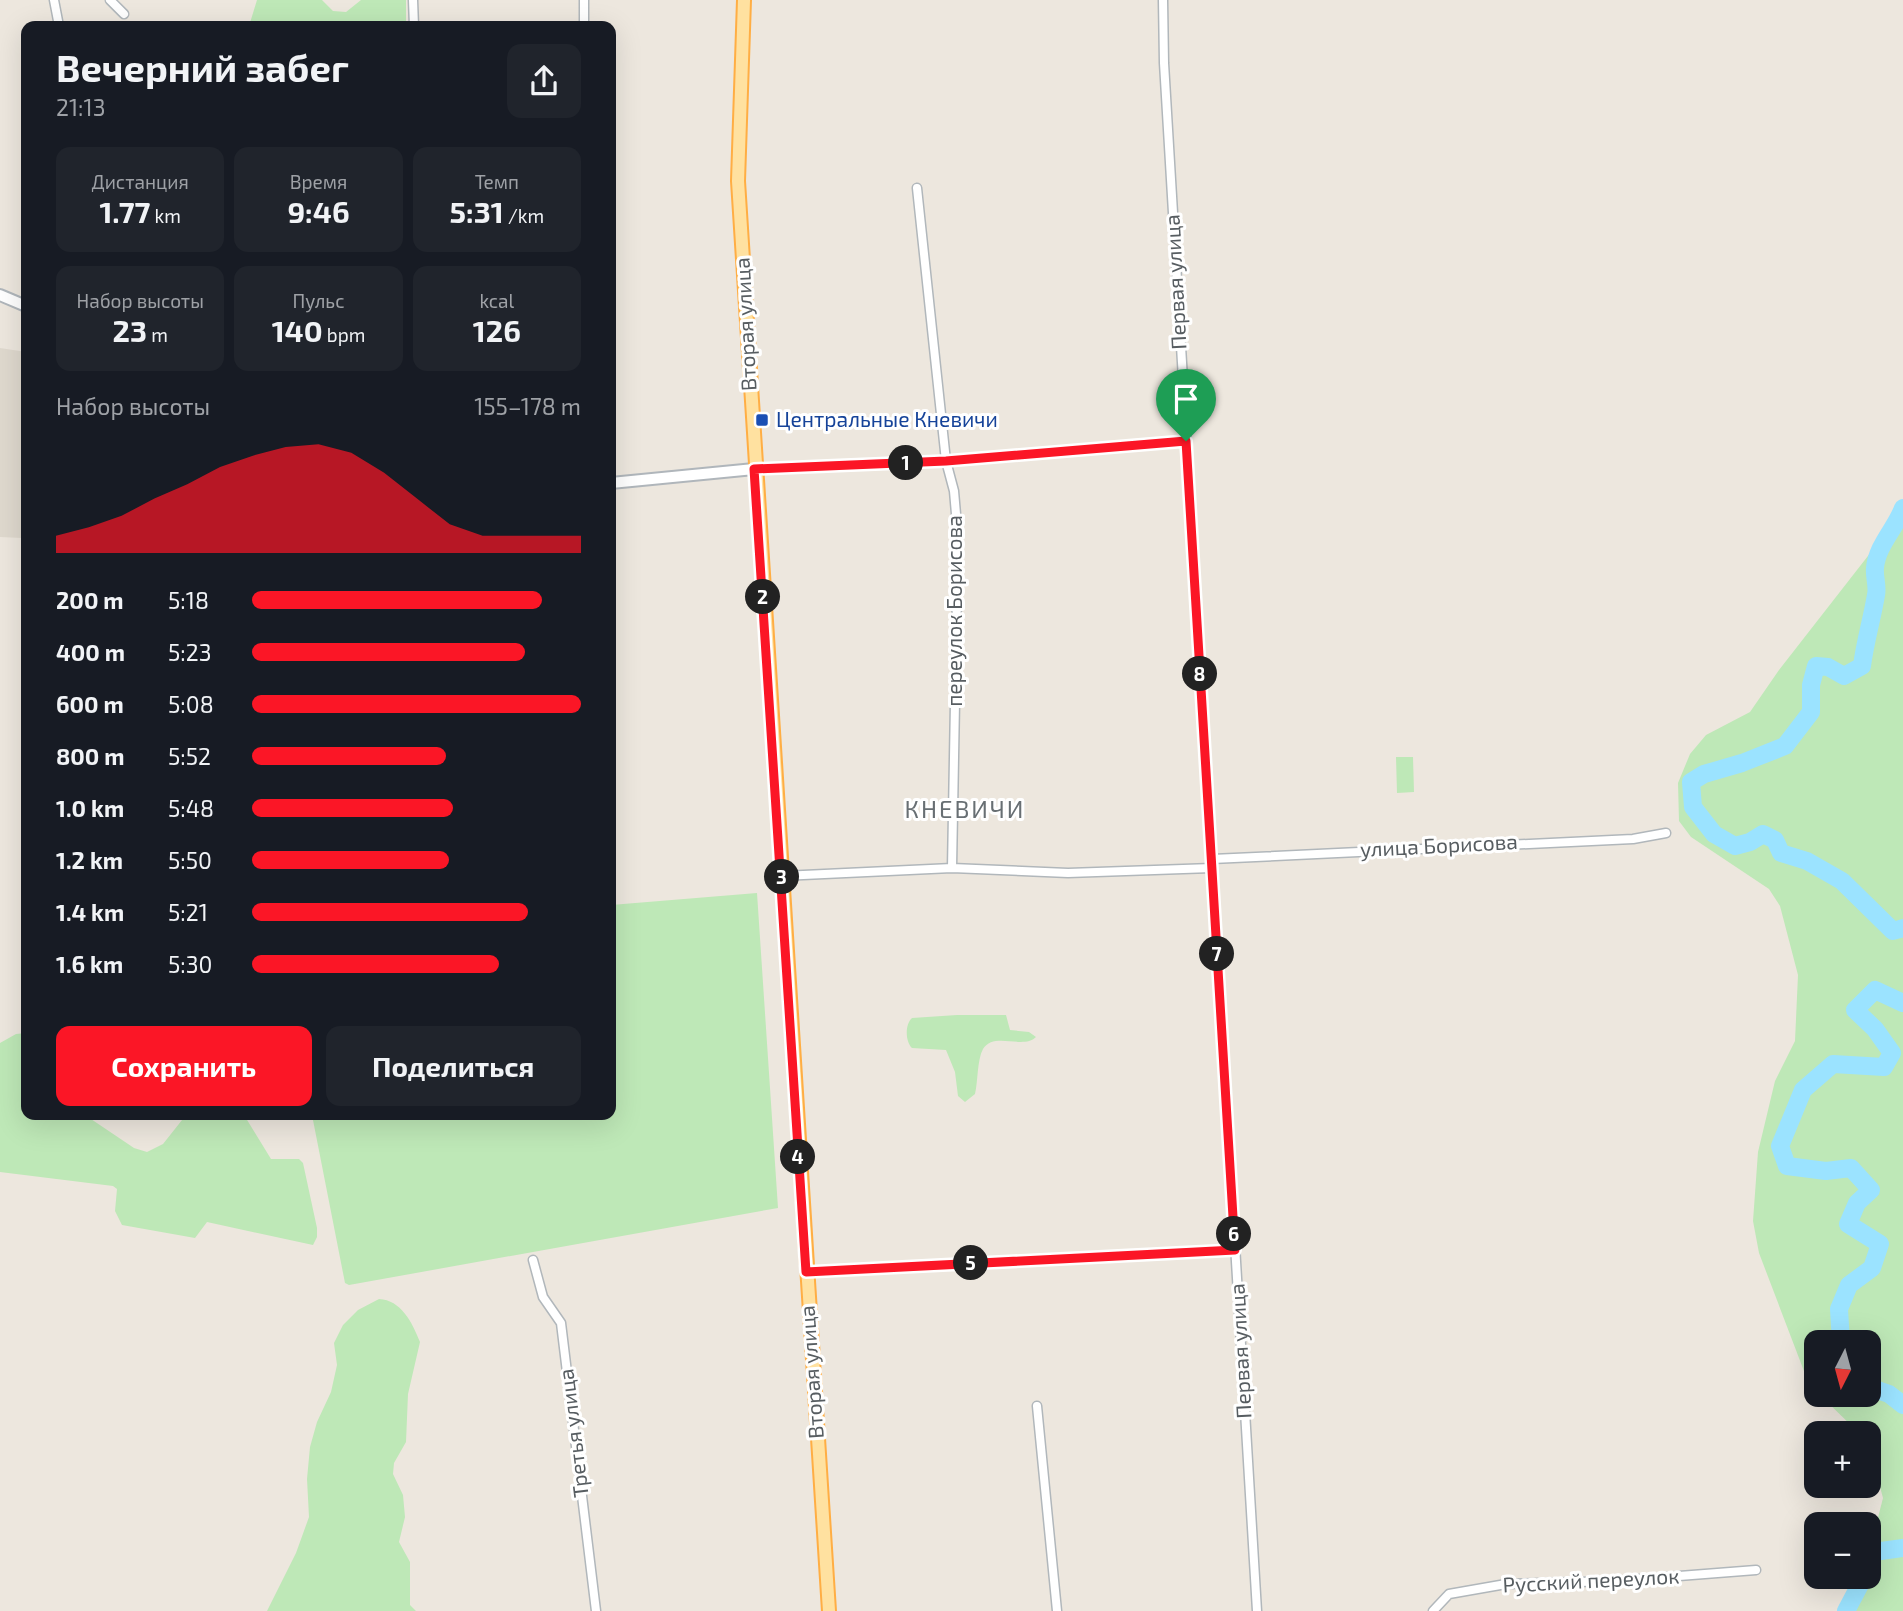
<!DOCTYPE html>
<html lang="ru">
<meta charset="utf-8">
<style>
:root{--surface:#171b24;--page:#20242c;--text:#f1f3f6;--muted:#9ea1a6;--accent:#fb1626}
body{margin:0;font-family:"Exo 2",sans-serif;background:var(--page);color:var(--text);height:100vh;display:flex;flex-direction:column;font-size:26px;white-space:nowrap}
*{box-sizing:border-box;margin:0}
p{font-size:23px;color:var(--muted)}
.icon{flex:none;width:38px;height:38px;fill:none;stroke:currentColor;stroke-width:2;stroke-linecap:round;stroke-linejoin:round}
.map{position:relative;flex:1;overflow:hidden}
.details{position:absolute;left:21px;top:21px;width:595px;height:1099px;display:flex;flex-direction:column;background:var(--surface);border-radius:14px;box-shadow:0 7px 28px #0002}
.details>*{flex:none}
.needle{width:46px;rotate:186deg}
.buttons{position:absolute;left:1804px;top:1330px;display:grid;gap:14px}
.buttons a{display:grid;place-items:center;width:77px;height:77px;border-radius:14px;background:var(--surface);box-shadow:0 7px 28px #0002;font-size:35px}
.pin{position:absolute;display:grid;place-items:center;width:60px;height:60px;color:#fff;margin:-72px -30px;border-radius:50% 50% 50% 0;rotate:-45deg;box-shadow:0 0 7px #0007}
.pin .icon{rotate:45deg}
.km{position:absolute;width:35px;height:35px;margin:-18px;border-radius:50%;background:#222;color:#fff;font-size:19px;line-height:35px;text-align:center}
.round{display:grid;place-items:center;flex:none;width:74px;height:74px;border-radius:14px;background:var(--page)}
.overview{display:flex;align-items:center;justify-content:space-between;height:119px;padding:0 35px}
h1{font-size:38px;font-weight:700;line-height:52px}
.metrics{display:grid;grid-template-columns:repeat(3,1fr);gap:10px;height:119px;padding:7px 35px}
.metrics div{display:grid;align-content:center;border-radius:14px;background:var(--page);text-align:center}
.metrics b{font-size:30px;font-weight:700}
.metrics small{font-size:19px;font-weight:400}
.metrics p{font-size:19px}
.chart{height:196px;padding:14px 35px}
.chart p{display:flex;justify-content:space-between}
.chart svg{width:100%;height:126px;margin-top:7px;fill:var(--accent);opacity:.7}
.cta{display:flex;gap:14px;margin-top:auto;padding:14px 35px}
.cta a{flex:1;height:80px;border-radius:14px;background:var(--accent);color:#fff;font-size:28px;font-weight:700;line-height:80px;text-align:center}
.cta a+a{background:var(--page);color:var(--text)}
ul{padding:0 35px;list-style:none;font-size:23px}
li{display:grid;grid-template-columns:112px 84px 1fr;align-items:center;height:52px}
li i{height:18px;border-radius:9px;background:var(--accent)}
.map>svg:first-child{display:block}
.education{fill:#dfd9ce}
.green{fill:#bee8b7}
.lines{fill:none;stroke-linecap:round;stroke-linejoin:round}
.river{stroke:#9be3ff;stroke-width:18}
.street-casing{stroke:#b1b7bb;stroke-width:11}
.secondary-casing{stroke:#b0b6bb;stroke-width:14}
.primary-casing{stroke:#ffae44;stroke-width:16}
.street{stroke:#fff;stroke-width:8}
.secondary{stroke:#fff;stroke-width:10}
.primary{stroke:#ffe1a0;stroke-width:12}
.route-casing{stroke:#fff;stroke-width:14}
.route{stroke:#fb1626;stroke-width:9}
.transit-dot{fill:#1a4fb4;stroke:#fff;stroke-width:2.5}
.labels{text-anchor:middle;stroke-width:6;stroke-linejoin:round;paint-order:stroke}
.street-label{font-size:21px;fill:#575d61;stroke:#fff}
.transit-label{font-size:21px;fill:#164399;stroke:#fff;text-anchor:start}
.quarter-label{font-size:24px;letter-spacing:2px;fill:#686f73;stroke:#fff}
</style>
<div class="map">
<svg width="1903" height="1611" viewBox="0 0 1903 1611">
<rect width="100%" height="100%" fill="#ede7de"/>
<path class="education" d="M0 348 26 352V535L22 538 0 537Z"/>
<path class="green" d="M257 0H322L333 11 346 12 361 0H406V26H249Z
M1903 511V1611H1840L1857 1577H1869V1553L1883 1498 1869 1446V1433H1859L1820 1395H1869V1342H1816V1390L1807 1379 1759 1253 1753 1221 1758 1152 1775 1081 1795 1041 1798 975 1780 906 1769 889 1691 837 1679 821 1678 783 1690 754 1706 735 1750 712 1779 670Z
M1396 757H1413L1414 792 1397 793Z
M757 893 778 1208 349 1285 345 1283 312 1115H611V905Z
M957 1015H1006L1010 1030 1029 1032 1036 1037C1023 1050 994 1031 983 1049 977 1060 978 1082 975 1094L965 1102 958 1096 955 1072 946 1050 912 1048C905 1041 905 1024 912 1018Z
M26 1033V1115H85L134 1148 147 1152 163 1144 186 1115H244L271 1159H299L303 1163 317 1228V1237L313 1245 207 1222 195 1238 122 1225 115 1211 117 1189 113 1186 0 1172V1043L16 1034Z
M379 1299C401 1300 412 1322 420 1342L408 1394 406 1442 394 1463 393 1474 403 1495 405 1517 399 1542 410 1562V1605L416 1611H267L296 1553 309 1517 307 1479 310 1447 317 1422 331 1392 337 1365 334 1343 343 1325 358 1310Z"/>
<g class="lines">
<path class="river" d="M1903 508C1896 528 1877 545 1875 568 1874 577 1878 586 1876 595 1872 619 1865 642 1862 666L1844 676 1828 667 1816 666 1811 685V712L1785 746 1742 763 1704 774 1691 782 1693 807 1714 834 1735 846 1750 842 1763 834 1775 840 1781 853 1807 861 1842 881 1893 931 1903 928
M1841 1342 1839 1309 1849 1285 1872 1268 1880 1244 1848 1224 1857 1203 1871 1190 1851 1168 1826 1171 1787 1166 1780 1146 1803 1090 1833 1064 1884 1067 1892 1053 1875 1029 1855 1010 1875 990 1903 1003
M1869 1387 1889 1394 1903 1405
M1869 1565 1874 1552 1903 1548
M1846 1611 1864 1577"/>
<defs>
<path id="street" d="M54 0 59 26
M110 0 124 14
M413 0 414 26
M584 0V26
M1163 0 1164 63 1257 1611
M917 188 946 461 954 491 958 537 952 868
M754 469 946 461 1186 441
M1212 859 1633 839 1666 833
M782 876 952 868 1068 873 1212 868
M533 1260 543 1297 561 1323 596 1611
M805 1272 1235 1250
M1037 1406 1057 1611
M1433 1611 1449 1594 1506 1584 1615 1581 1756 1570"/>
<path id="secondary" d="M0 295 26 306
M611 483 754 469"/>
<path id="primary" d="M744 0 738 181 829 1611"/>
</defs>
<use href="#street" class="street-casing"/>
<use href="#secondary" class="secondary-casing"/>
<use href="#primary" class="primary-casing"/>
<use href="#street" class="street"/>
<use href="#secondary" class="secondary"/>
<use href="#primary" class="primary"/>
</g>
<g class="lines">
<defs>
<path id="route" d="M1186 441 1235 1250 806 1272 754 469 946 461Z"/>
</defs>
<use href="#route" class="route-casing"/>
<use href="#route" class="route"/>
</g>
<rect class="transit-dot" x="755" y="413" width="14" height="14" rx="3.5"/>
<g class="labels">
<g class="street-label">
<text transform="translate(1176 282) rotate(-93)" y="7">Первая улица</text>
<text transform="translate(746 324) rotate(-93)" y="7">Вторая улица</text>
<text transform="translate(955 611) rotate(-90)" y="7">переулок Борисова</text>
<text transform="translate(1439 846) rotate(-3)" y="7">улица Борисова</text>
<text transform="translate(1241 1351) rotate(-93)" y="7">Первая улица</text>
<text transform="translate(812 1372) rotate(-94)" y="7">Вторая улица</text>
<text transform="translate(574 1433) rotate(-97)" y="7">Третья улица</text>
<text transform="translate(1591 1581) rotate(-3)" y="7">Русский переулок</text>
</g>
<g class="transit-label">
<text x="776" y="427">Центральные Кневичи</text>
</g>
<g class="quarter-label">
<text x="965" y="818">КНЕВИЧИ</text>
</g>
</g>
</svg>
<div class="buttons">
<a><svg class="needle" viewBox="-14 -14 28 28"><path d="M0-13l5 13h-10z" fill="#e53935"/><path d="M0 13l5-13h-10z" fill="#9ea1a6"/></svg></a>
<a>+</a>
<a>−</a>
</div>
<div class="pin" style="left:1186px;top:441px;background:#1e9e55"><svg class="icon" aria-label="arrive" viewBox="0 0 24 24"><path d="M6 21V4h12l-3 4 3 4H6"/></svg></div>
<b class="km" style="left:906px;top:463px">1</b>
<b class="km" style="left:763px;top:597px">2</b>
<b class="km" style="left:782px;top:877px">3</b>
<b class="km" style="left:798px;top:1157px">4</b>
<b class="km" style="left:971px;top:1263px">5</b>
<b class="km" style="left:1234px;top:1234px">6</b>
<b class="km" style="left:1217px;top:954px">7</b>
<b class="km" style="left:1200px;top:674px">8</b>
<section class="details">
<div class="overview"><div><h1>Вечерний забег</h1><p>21:13</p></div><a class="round"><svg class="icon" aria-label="share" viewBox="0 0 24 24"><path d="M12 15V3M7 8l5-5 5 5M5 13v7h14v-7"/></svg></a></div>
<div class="metrics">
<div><p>Дистанция</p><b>1.77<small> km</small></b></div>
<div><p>Время</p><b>9:46</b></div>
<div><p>Темп</p><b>5:31<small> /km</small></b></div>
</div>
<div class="metrics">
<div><p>Набор высоты</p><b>23<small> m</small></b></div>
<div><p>Пульс</p><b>140<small> bpm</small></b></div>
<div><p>kcal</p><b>126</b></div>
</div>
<div class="chart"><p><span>Набор высоты</span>155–178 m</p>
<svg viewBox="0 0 160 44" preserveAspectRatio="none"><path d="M0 44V38L10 35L20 31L30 25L40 20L50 14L60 10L70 7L80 6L90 9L100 16L110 25L120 34L130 38L140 38L150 38L160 38V44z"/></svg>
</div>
<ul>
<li><b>200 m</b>5:18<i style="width:88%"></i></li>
<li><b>400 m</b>5:23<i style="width:83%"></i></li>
<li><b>600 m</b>5:08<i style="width:100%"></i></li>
<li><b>800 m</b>5:52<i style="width:59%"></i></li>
<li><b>1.0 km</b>5:48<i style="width:61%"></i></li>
<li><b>1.2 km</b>5:50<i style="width:60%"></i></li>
<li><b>1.4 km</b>5:21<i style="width:84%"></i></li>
<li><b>1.6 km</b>5:30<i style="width:75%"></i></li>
</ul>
<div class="cta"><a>Сохранить</a><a>Поделиться</a></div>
</section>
</div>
